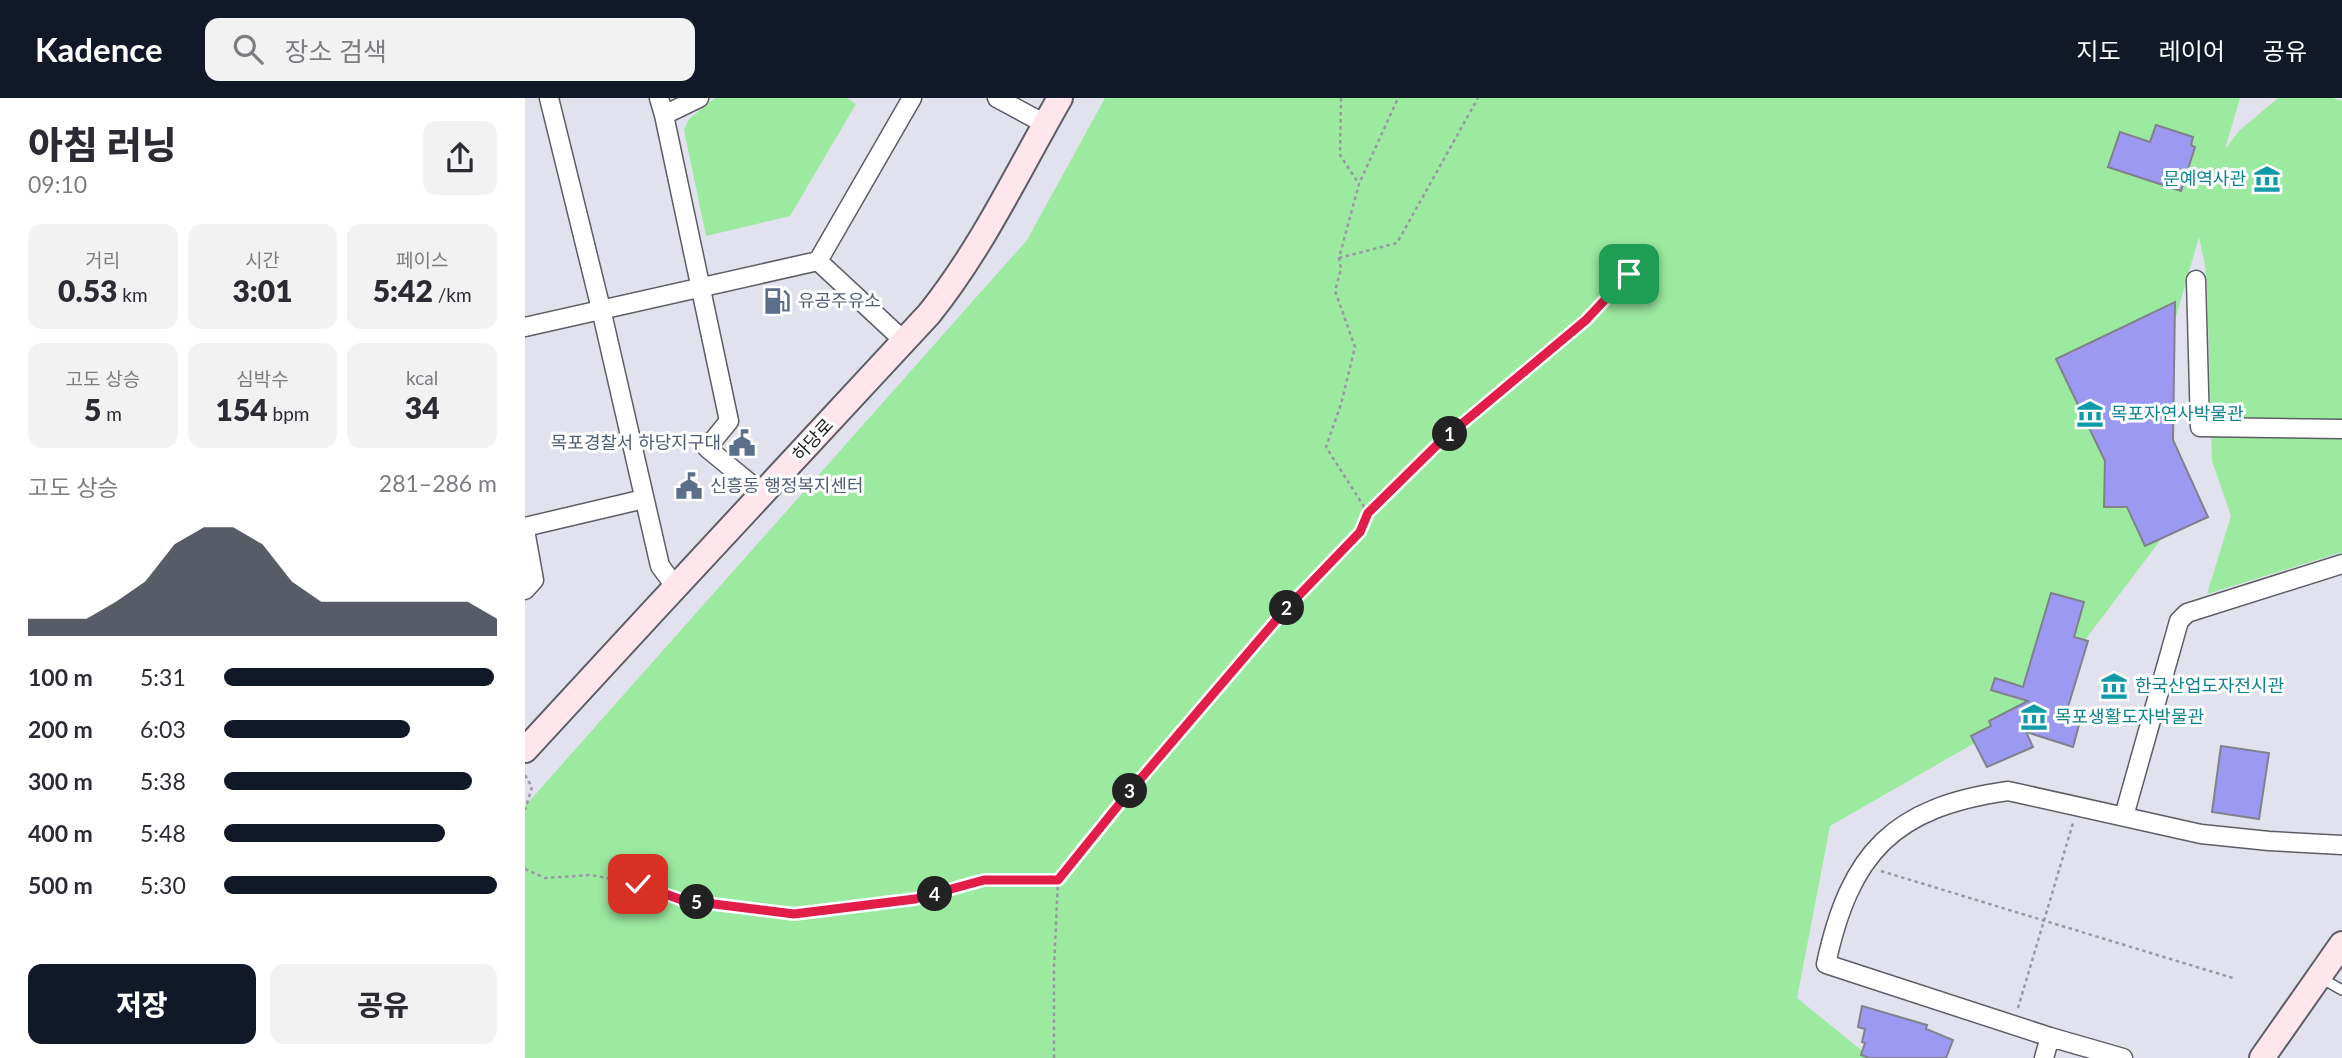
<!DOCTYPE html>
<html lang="ko">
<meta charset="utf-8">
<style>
:root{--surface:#fff;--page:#f2f2f3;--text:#2b2b33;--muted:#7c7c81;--accent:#111827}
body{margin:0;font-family:Lato,"Noto Sans KR",sans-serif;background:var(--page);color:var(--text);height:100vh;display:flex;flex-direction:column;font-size:26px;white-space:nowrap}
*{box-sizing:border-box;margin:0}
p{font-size:23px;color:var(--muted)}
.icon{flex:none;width:38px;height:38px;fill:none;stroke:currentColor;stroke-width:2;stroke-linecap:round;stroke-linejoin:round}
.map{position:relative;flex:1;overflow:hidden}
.drawer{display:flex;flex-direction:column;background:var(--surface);width:525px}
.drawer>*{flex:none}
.pin{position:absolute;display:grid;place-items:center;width:60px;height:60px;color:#fff;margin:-30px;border-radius:14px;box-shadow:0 4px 10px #0006}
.km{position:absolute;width:35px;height:35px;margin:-18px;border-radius:50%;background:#222;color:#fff;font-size:19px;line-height:35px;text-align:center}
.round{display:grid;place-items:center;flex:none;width:74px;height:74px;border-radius:14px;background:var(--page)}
.headline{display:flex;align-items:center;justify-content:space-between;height:119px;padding:0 28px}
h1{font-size:38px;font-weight:800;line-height:52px}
.stats{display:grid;grid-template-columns:repeat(3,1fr);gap:10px;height:119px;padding:7px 28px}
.stats div{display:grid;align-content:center;border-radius:14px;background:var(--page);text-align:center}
.stats b{font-size:30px;font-weight:800}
.stats small{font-size:19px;font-weight:400}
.stats p{font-size:19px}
.chart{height:196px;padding:14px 28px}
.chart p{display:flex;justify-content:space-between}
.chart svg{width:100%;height:126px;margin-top:7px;fill:var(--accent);opacity:.7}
.cta{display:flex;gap:14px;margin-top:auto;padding:14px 28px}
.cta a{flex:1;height:80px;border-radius:14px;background:var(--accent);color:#fff;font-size:28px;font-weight:800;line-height:80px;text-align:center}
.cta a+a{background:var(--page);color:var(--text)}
ul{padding:0 28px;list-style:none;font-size:23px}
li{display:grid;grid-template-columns:112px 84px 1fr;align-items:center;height:52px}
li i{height:18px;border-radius:9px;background:var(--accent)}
header{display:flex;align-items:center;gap:42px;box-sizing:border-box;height:98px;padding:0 35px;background:var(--accent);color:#fff}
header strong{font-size:33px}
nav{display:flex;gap:38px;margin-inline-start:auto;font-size:24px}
.search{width:490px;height:63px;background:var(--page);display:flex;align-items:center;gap:18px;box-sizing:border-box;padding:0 24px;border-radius:14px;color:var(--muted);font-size:26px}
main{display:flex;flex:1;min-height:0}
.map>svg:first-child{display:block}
.green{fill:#9ce9a0}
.building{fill:#9c99f2;stroke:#80818a;stroke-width:2}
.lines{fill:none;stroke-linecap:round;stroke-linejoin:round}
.lane-casing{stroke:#5d5d66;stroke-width:12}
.street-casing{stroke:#5d5d66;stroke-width:21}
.secondary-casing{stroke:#5d5d66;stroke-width:28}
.path{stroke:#9898a1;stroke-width:2.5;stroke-dasharray:3.5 3.5;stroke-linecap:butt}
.lane{stroke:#fff;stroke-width:9}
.street{stroke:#fff;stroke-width:18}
.secondary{stroke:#ffe6ed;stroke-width:24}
.route-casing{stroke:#fff;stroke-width:14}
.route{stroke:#e11d48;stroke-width:9}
.labels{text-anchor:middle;stroke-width:6;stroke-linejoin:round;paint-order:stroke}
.culture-label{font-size:18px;fill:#0d838f;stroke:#fff;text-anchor:start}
.service-label{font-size:18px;fill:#4e5e75;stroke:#fff;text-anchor:start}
.street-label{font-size:18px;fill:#1b1b1f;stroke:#fff}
</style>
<header>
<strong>Kadence</strong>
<div class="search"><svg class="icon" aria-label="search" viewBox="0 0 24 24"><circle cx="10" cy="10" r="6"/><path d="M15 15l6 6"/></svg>장소 검색</div>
<nav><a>지도</a><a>레이어</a><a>공유</a></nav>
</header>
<main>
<section class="drawer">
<div class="headline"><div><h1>아침 러닝</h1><p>09:10</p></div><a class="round"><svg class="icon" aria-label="share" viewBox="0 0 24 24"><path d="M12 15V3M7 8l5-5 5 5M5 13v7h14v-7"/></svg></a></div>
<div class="stats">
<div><p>거리</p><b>0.53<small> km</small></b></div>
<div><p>시간</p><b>3:01</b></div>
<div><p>페이스</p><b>5:42<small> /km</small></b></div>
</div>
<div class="stats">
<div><p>고도 상승</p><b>5<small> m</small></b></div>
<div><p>심박수</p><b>154<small> bpm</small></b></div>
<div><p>kcal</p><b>34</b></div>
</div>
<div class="chart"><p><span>고도 상승</span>281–286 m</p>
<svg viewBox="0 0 160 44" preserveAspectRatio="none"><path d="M0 44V38L10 38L20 38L30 32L40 25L50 12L60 6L70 6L80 12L90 25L100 32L110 32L120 32L130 32L140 32L150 32L160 38V44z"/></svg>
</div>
<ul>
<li><b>100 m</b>5:31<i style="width:99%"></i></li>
<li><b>200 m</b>6:03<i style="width:68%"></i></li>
<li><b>300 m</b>5:38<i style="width:91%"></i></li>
<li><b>400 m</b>5:48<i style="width:81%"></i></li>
<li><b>500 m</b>5:30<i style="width:100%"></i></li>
</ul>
<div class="cta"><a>저장</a><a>공유</a></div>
</section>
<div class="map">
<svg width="1817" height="960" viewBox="0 0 1817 960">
<rect width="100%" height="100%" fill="#e1e2ed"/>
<path class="green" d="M190 0H322L331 6 265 118 181 138 159 32 164 21Z
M580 0H1715L1700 51 1715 32 1753 0H1808L1817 3V454L1682 496 1706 418 1687 363 1682 187 1680 167 1674 139 1628 298 1656 415 1507 612 1305 728 1272 900 1346 960H0V708L502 142Z"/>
<path class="building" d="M1631 27 1668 39 1666 47 1670 49 1656 93 1583 69 1595 34 1625 44Z
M1650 204 1648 342 1683 419 1620 448 1602 409H1579L1580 363 1531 261Z
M1526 495 1559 504 1549 539 1563 543 1539 622 1554 627 1548 649 1501 634 1508 649 1462 669 1446 638 1466 628 1464 623 1503 603 1466 592 1470 580 1498 589Z
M1696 648 1744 655 1734 721 1687 714Z
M1337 908 1402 927 1401 931 1428 942 1421 960H1344L1336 957 1340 945 1337 944 1340 931 1333 929Z"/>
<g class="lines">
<defs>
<path id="lane" d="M1794 879 1817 892"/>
<path id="street" d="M24 0 76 211 135 468 150 488
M134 0 139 17
M174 0 139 17 204 323 182 350 238 396
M472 0 520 26
M293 163 379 243
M1671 182 1675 329 1817 331
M0 229 293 163 387 0
M0 429 119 401
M0 432 9 482 0 492
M1599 718 1654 523 1662 515 1817 466
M1519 960 1525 939
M1598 960 1525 939 1301 866C1325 755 1368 709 1483 693L1676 736 1744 743 1817 747"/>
<path id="secondary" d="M0 652C134 506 270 361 404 216 457 150 493 73 535 0
M1737 960 1817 846"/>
</defs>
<use href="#lane" class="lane-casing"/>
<use href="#street" class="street-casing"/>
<use href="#secondary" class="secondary-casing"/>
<path class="path" d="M816 0 815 57 834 86
M814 160 872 145 953 0
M843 415 801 349 816 306 830 249 810 193 816 171 814 160 834 86 873 0
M0 677 7 689 0 712
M0 771 20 780 66 777 113 786 157 802 199 809 269 816 390 801 459 782H533
M1356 773 1708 880
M1493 910 1548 725
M529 960V869L533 782 600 699 758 514 835 434 843 415 914 345 1061 222 1104 176"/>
<use href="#lane" class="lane"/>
<use href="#street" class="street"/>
<use href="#secondary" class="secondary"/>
</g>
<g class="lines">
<defs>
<path id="route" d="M113 786 157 802 269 816 390 801 459 782H533L600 699 758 514 835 434 843 415 914 345 1061 222 1104 176"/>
</defs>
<use href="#route" class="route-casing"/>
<use href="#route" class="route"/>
</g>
<defs>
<symbol id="museum-bare" viewBox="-9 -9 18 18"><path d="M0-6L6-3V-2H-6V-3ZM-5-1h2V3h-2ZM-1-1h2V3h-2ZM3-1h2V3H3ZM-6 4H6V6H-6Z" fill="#0f9aa8" stroke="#fff" stroke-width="2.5" paint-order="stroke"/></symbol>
<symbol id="fuel-bare" viewBox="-9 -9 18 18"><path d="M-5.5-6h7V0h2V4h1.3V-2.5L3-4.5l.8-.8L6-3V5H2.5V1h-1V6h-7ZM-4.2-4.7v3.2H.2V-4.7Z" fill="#5c6f8a" stroke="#fff" stroke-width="2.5" paint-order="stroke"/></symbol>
<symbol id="civic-bare" viewBox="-9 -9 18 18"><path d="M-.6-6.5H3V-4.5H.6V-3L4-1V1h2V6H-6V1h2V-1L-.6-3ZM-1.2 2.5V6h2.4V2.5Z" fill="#5c6f8a" stroke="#fff" stroke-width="2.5" paint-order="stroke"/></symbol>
</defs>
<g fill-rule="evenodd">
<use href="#museum-bare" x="1723" y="62" width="38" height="38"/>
<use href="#fuel-bare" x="233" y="184" width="38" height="38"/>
<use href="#museum-bare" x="1546" y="297" width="38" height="38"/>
<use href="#civic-bare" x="198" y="326" width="38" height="38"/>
<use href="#civic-bare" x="145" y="369" width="38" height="38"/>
<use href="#museum-bare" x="1570" y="569" width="38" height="38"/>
<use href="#museum-bare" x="1490" y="600" width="38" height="38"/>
</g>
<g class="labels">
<g class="culture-label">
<text x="1721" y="87" text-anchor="end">문예역사관</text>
<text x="1586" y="322">목포자연사박물관</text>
<text x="1610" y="594">한국산업도자전시관</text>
<text x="1530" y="625">목포생활도자박물관</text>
</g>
<g class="service-label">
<text x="273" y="209">유공주유소</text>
<text x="196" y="351" text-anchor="end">목포경찰서 하당지구대</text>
<text x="185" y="394">신흥동 행정복지센터</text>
</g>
<g class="street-label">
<text transform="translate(288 342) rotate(-47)" y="6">하당로</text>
</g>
</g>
</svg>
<div class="pin" style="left:1104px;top:176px;background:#1e9e55"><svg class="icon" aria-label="arrive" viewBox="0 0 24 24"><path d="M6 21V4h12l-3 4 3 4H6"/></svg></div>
<div class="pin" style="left:113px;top:786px;background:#d93025"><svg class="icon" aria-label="check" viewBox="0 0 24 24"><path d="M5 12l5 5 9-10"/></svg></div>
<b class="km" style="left:925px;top:336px">1</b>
<b class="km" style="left:762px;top:510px">2</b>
<b class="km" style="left:605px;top:693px">3</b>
<b class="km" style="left:410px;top:796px">4</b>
<b class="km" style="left:172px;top:804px">5</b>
</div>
</main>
